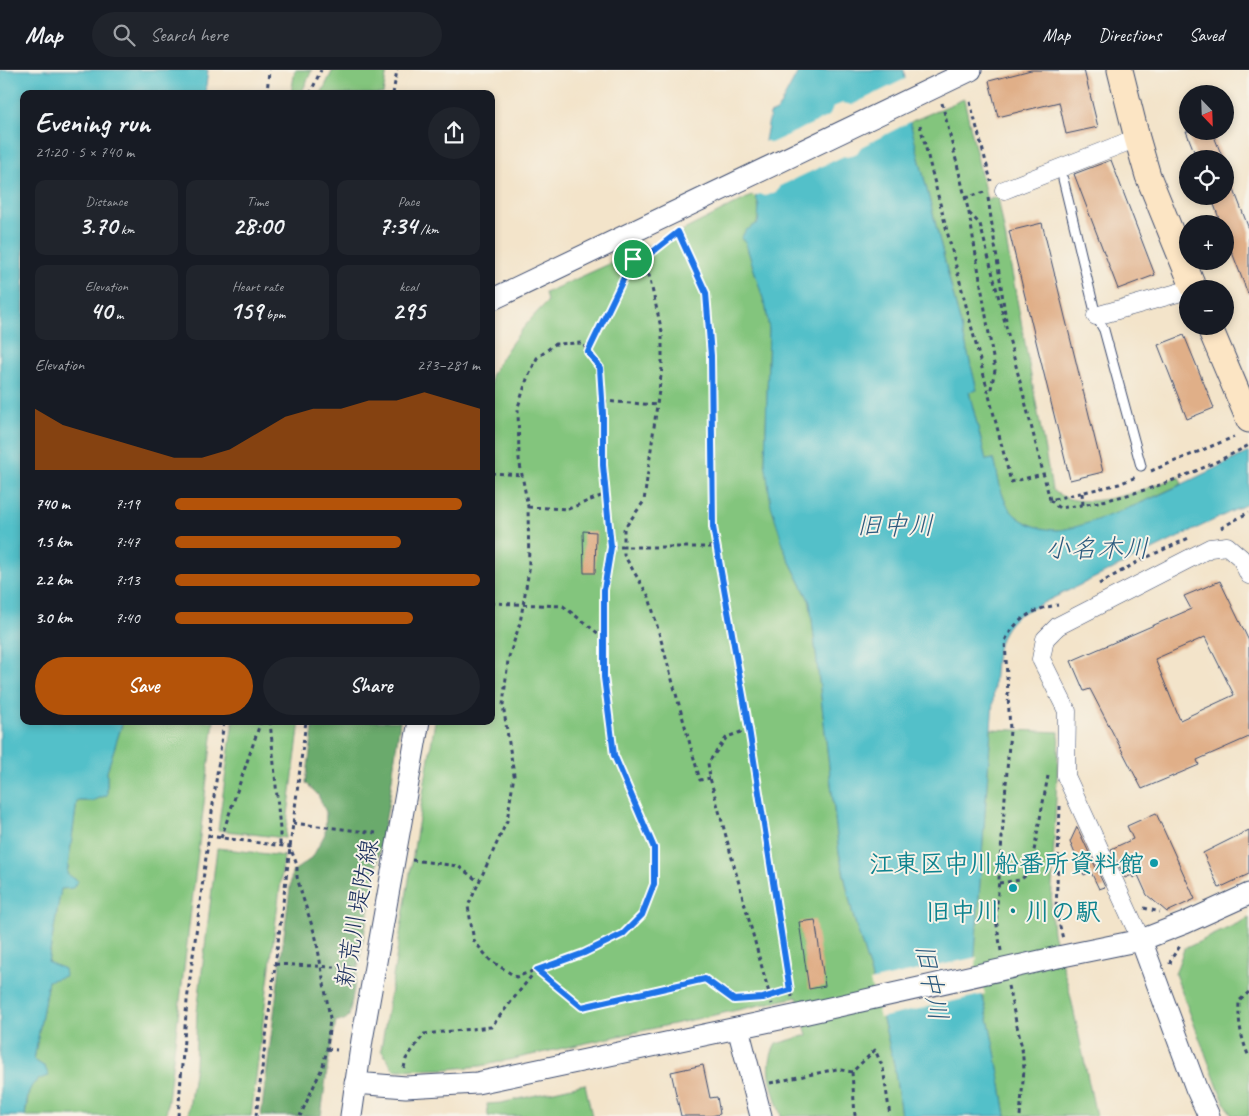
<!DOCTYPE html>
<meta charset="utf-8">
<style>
:root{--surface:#171b24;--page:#20242c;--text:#f1f3f6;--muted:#9ea1a6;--line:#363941;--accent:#b45309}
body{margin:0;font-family:Caveat,"Klee One",sans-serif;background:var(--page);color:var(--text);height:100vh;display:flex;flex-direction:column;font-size:19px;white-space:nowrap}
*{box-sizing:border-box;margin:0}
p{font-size:16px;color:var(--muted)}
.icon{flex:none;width:28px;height:28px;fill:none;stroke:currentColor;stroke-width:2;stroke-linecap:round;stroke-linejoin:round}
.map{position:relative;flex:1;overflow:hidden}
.sheet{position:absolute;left:20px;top:20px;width:475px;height:635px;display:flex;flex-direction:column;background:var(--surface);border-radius:10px;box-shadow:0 2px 8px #0003}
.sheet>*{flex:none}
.needle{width:32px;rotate:157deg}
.controls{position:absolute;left:1179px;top:15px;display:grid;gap:10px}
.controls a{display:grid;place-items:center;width:55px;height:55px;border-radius:50%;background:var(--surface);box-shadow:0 2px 8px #0003;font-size:25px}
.pin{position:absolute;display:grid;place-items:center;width:42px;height:42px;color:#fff;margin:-21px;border:2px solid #fff;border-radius:50%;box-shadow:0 1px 5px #0007}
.round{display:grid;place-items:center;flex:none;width:52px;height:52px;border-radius:26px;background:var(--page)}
.head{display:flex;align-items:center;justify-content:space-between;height:85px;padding:0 15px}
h1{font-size:28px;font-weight:600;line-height:38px}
.metrics{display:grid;grid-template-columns:repeat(3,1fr);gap:8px;height:85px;padding:5px 15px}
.metrics div{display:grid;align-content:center;border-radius:10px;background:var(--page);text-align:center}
.metrics b{font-size:25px;font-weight:600}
.metrics small{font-size:14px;font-weight:400}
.metrics p{font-size:14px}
.chart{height:140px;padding:10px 15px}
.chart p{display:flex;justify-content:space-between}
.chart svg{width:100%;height:90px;margin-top:5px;fill:var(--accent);opacity:.7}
.primary-button{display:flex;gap:10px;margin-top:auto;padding:10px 15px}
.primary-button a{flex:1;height:58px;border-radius:30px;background:var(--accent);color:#fff;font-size:20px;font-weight:600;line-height:58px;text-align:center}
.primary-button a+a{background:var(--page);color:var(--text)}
ul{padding:0 15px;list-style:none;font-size:16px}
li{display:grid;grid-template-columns:80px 60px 1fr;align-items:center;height:38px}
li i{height:12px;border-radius:6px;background:var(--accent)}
header{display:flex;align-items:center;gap:30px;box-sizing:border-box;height:70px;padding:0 25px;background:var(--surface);border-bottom:1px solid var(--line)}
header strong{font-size:24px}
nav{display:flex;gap:28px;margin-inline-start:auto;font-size:18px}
.search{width:350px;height:45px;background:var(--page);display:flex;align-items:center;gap:12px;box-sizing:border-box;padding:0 18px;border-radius:28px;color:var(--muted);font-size:19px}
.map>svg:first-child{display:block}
.green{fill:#83c57d;stroke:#4f7a6e}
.forest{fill:#6aaa6c;stroke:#426c65}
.water{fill:#52c0c9;stroke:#367894}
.pier{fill:#f3e4ca}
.building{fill:#e0af88;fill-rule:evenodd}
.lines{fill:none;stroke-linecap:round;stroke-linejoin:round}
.service-casing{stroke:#3b4a6e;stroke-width:11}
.minor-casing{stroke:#3b4a6e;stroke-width:19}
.tertiary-casing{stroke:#3b4a6e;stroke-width:23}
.secondary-casing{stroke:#3b4a6e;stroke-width:27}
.path{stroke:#3b4a6e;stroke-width:3;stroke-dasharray:4 4;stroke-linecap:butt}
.service{stroke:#fff;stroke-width:9}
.minor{stroke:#fff;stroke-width:18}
.tertiary{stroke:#fff;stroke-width:21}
.secondary{stroke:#fce5c4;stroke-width:25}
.tertiary-bridge-casing{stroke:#3b4a6e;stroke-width:23;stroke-linecap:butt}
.tertiary-bridge{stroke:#fff;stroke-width:21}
.route-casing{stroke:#fff;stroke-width:10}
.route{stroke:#1a73e8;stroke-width:6}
.culture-dot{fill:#0f9aa8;stroke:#f7f3e8;stroke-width:2}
.labels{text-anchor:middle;stroke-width:4;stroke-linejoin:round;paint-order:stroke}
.culture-label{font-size:25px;font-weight:bold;fill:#0d838f;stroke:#f7f3e8;text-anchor:end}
.street-label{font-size:25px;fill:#1b2f5e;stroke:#f7f3e8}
.water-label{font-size:26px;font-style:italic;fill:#2c5a7e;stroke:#f7f3e8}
</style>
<header>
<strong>Map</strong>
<div class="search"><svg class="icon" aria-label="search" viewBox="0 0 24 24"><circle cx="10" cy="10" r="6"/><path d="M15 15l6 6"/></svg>Search here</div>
<nav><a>Map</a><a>Directions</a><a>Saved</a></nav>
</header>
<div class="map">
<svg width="1249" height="1046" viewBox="0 0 1249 1046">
<rect width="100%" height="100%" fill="#f7f3e8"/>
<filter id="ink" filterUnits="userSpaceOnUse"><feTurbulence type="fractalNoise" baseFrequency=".02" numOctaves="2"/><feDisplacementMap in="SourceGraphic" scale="10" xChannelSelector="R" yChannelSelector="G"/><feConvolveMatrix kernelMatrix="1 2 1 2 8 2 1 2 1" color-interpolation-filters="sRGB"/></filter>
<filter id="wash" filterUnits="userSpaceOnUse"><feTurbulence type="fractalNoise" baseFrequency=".0096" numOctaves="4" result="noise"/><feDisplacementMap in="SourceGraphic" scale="20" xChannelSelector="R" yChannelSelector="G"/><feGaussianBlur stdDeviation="1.12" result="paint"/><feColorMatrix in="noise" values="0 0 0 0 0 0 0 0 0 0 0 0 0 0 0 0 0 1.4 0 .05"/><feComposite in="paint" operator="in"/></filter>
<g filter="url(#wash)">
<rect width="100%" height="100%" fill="#f3e4ca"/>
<path class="green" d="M295 0H312L301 24H291Z
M333 0H387L383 24H321Z
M964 29 987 130 998 127 1052 419C1080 447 1147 418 1179 407L1182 414C1148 429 1096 457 1059 460 1043 461 1021 454 1010 440 1000 426 998 406 994 389L986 390 969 322 977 320 910 52Z
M755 124C763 147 758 153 745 171L766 238 769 260 765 391 786 484 810 532 839 783 853 845 876 921 894 994 901 1046H781C774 1022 762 998 776 974L807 965 797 927 481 996 448 999 394 1000 381 980 435 651H491V306C506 278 525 254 547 232L545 223 678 163Z
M123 651H214L166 1046H25L30 1016 40 1008 45 997 34 990 48 911 64 899 48 893 61 818 67 805 77 731H92L107 725V701Z
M233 651H300L285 768 218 760Z
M991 659 1059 662 1051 839 1053 863 1069 919 1096 1046H1006C998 995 989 945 974 896Z
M217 778 284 786 251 1046H188L195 995 197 942Z
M1249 848V1046H1232L1219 1020 1175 904 1184 879Z
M585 1014 592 1046H488L487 1034 501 1033Z"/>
<path class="forest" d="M314 651H400L389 731 349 946 345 950 336 951 328 993 321 1046H261L292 802 312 788 325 764 326 742 318 725 306 713Z"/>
<path class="water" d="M0 0H208L205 24H24V651H123L107 701V725L92 731H77L67 804 78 811 73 818 61 819 48 892 64 899 65 906 48 911 34 990 45 997 49 1006C26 1011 28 1026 25 1046H0Z
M799 0H904L910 52 977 320 969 322 986 390 994 389C999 408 1000 431 1015 445 1026 455 1043 460 1058 460 1071 459 1086 454 1099 449 1150 432 1200 405 1249 382V433L1018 545C1002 559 1000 569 996 589L974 896C989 945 998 995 1006 1046H901L894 994 876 921 853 845 839 782 810 532 786 484 771 435 765 391 769 260 766 238 745 171 741 169 745 161 758 153 759 136 755 124 770 44 777 41Z"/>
<path class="pier" d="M907 8 912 51 861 77 857 83 847 87 844 86 780 116 779 119 776 122 765 126 760 124 753 127 754 111 762 72 767 71 771 73 829 46 833 37 843 33 852 35Z
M977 887 976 896 985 924 880 948 870 911Z"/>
<g id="blocks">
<path class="building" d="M1031 0H1084L1098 57 1066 64 1059 32 998 47 989 11Z
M1186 61H1212L1223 89H1197Z
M1111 90 1155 205 1118 219 1074 104Z
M1225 99H1226L1249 159V224H1248L1225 164V154H1221L1211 126H1225Z
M1042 153 1103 402 1070 410 1009 161Z
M1184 265 1214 338 1187 349 1158 275Z
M583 461 596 462 595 503H584Z
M1220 511 1249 571V667L1197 690 1199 695 1142 719 1090 619 1084 621 1071 591 1191 539 1184 526ZM1205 567 1234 625 1180 650 1155 589Z
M1156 743 1195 829 1167 842 1147 825 1138 805 1133 808 1132 805 1125 808 1111 779 1133 769 1127 756Z
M1077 757 1105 817 1099 819 1091 802 1084 805 1070 772Z
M1249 760V804L1219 818 1203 783Z
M815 850 825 916 809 919 799 852Z
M703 995 710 1028 717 1027 720 1044 711 1046H681L671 1002Z"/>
</g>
</g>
<g filter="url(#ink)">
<use href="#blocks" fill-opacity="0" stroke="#3b4a6e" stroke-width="1"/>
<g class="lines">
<defs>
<path id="service" d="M1063 109 1096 246 1104 260 1141 396"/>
<path id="minor" d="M1004 120 1137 68
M1096 246 1188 220
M1141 870 1066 706 1067 641 1041 589 1045 569 1058 556 1210 478 1227 476 1241 488 1249 505"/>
<path id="tertiary" d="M491 230 971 0
M1141 870 1196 1018 1209 1046
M1058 887 1141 870 1185 853 1249 824
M738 958 761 1046
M355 1013 406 1017 477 1013 803 944
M351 1046 362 970 419 651"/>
<path id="secondary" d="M1120 0 1137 68 1148 106 1194 219
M1209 256 1249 350"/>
</defs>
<use href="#service" class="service-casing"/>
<use href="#minor" class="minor-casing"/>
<use href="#tertiary" class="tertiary-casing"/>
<use href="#secondary" class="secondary-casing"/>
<path class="path" d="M267 24 269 0
M310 24 321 0
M393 24 397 0
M970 32 991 111
M942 33 969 143 995 300 990 323
M920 55 1011 412 1043 404
M965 128 988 121
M988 128 1006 250
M969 143 980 154 1050 430 1119 414 1136 407
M678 161 705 223 711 286 713 457 749 659 792 927
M645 188 662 262V298L644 431 624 459V485L649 527 700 710 710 708
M588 281 633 189 645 188 677 164
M603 331 657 335
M1151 401 1234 367
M491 403 522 405
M1082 423 1083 435
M1050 430 1059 438C1125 431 1191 407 1249 375
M528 437 568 439 606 424
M1221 458 1249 442
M611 477 604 520V607L614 685 654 778V814L642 845 623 864 584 883 516 907 490 890 474 871 468 836 507 751 514 705 503 635 508 590 520 553 529 500 528 437 519 389 518 337 527 309 537 288 555 274 582 273 600 298 603 344V395L611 477H717
M1099 514 1141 490 1191 467
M491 533 563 536 604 568
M270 651 280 759V775
M749 659 727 667 708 693 710 708 772 934
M1060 736 1056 840 1063 869
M293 753 376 763
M208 766 290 777 297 795V807L302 825 316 868 330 948 327 979 323 996 300 1046
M221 768 261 651
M412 790 458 796 478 811
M999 813 1020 810 1030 802 1048 706
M1144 838 1160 842
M1001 881 996 849 1010 660 1005 571C1015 549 1035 538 1058 535
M275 894 352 898
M1170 894 1171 889 1180 876
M1008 916 1022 978 1024 999 1020 1046
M1249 922 1239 931C1238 952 1241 968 1249 987
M327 979 337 980
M404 998 406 989 424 964 491 957 537 899 582 937 705 909 734 930 763 928 791 920
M770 1013 837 999 852 1002
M178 1046 187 931 224 651
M256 1046 306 651
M855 1046 852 1002 875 980 883 998 890 1046"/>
<use href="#service" class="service"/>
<use href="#minor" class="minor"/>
<use href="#tertiary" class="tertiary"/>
<use href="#secondary" class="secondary"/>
<defs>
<path id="tertiary-bridge" d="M803 944 1058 887"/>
</defs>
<use href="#tertiary-bridge" class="tertiary-bridge-casing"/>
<use href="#tertiary-bridge" class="tertiary-bridge"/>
</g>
</g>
<g class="lines" filter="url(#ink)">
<defs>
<path id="route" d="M678 162 706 223 711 286 713 457 749 659 790 920 763 928 734 930 705 909 582 937 537 900 584 883 623 864 642 845 654 814V778L614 685 604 607V520L611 477 603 395V344L600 298 588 282 633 189 645 188Z"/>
</defs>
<use href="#route" class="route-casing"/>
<use href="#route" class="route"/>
</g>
<g class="culture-dot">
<circle cx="1154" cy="793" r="5"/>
<circle cx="1013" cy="818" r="5"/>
</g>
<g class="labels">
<g class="culture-label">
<text x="1144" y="802">江東区中川船番所資料館</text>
<text x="1013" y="850" text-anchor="middle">旧中川・川の駅</text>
</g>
<g class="street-label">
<text transform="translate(356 843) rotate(-80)" y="9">新荒川堤防線</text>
</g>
<g class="water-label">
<text x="895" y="464">旧中川</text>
<text x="1097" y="487">小名木川</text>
<text transform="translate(932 912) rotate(79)" y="9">旧中川</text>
</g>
</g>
</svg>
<div class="controls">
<a><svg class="needle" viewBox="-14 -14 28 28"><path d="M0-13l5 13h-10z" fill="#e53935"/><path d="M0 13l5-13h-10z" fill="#9ea1a6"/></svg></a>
<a><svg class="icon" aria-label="locate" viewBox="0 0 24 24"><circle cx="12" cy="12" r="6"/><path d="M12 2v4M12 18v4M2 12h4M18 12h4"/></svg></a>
<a>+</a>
<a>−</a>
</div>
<div class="pin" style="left:633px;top:189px;background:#1e9e55"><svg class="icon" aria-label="arrive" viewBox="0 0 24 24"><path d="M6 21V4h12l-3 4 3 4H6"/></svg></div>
<section class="sheet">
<div class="head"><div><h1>Evening run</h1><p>21:20 · 5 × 740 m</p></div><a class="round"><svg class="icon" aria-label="share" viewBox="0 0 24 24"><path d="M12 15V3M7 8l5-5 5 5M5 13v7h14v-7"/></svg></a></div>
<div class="metrics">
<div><p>Distance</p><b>3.70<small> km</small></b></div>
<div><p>Time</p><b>28:00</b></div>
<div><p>Pace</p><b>7:34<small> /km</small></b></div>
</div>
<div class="metrics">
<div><p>Elevation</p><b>40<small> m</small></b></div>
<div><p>Heart rate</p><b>159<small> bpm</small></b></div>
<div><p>kcal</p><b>295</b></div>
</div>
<div class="chart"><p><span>Elevation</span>273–281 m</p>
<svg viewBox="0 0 160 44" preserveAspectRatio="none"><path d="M0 44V14L10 22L20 26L30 30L40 34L50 38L60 38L70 34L80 26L90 18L100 14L110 14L120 10L130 10L140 6L150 10L160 14V44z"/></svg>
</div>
<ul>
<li><b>740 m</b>7:19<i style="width:94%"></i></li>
<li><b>1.5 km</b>7:47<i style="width:74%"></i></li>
<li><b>2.2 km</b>7:13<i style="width:100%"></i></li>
<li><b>3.0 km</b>7:40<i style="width:78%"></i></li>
</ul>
<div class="primary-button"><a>Save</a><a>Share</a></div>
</section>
</div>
